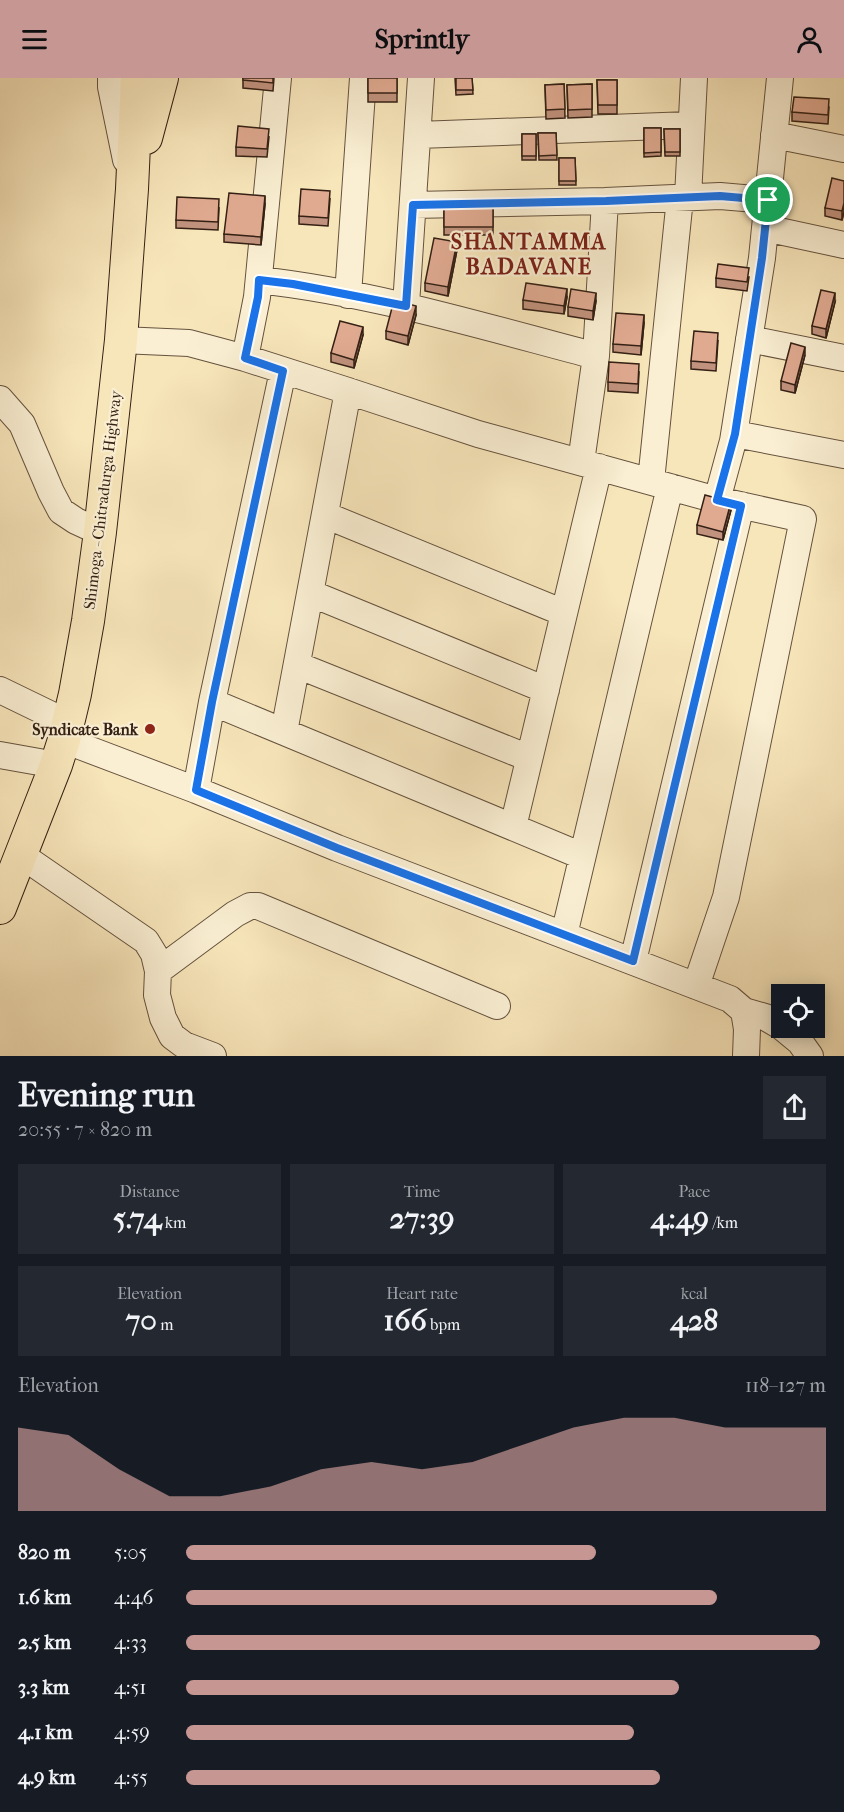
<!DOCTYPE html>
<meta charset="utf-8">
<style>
:root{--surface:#171b24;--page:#242831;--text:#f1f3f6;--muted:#9ea1a6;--accent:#c59692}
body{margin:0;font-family:"IM FELL French Canon",serif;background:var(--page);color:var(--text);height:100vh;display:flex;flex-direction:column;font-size:22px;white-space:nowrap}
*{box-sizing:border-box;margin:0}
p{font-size:20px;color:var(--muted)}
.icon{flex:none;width:33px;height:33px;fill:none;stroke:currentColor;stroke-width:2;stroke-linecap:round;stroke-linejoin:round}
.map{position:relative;height:978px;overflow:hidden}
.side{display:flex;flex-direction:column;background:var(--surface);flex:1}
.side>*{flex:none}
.buttons{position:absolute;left:771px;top:906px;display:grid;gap:12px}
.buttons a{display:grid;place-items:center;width:54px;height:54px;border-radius:0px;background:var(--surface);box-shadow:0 3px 15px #0003;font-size:30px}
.pin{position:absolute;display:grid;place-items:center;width:51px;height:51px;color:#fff;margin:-26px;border:3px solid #fff;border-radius:50%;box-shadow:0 2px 6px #0007}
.round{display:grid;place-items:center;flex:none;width:63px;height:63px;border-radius:0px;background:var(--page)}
.head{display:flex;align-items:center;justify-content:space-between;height:102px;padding:0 18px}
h1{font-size:33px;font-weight:700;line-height:45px}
.metrics{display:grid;grid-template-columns:repeat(3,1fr);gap:9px;height:102px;padding:6px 18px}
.metrics div{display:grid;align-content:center;border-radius:0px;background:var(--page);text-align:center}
.metrics b{font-size:30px;font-weight:700}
.metrics small{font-size:16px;font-weight:400}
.metrics p{font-size:16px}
.chart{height:168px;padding:12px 18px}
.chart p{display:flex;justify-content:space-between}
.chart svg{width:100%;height:108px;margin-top:6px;fill:var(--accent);opacity:.7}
ul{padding:0 18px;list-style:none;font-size:20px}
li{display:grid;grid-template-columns:96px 72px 1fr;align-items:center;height:45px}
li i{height:15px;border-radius:8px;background:var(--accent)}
header{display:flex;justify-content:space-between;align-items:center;height:78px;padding:0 18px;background:var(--accent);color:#111;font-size:27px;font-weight:700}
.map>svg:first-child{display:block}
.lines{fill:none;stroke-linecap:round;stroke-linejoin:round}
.minor-casing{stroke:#65523e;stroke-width:28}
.major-casing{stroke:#342014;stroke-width:34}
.minor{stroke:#faefd3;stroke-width:26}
.major{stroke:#f8e6bb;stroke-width:32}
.wall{fill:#c1927d;stroke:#342014;stroke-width:1.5}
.shaded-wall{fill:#9d7766;stroke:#342014;stroke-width:1.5}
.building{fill:#e0aa91;stroke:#342014;stroke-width:1.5}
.route-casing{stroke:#fff;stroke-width:12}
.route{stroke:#1a73e8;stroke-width:8}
.poi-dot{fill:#8f2418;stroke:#faefd3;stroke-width:2}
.labels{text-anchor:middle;stroke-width:4.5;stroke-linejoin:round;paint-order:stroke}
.street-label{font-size:16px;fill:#342014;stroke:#faefd3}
.poi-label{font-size:16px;font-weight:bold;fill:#342014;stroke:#faefd3;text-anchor:end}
.district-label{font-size:22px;font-weight:bold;letter-spacing:1.5px;fill:#7a1f14;stroke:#faefd3}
</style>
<header><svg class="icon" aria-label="menu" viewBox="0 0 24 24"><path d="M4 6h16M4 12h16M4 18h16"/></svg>Sprintly<svg class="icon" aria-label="person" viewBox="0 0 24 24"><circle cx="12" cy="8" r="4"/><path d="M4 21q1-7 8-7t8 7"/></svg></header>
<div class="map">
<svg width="844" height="978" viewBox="0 0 844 978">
<rect width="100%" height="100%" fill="#f8e6bb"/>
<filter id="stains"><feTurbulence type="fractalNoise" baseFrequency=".00333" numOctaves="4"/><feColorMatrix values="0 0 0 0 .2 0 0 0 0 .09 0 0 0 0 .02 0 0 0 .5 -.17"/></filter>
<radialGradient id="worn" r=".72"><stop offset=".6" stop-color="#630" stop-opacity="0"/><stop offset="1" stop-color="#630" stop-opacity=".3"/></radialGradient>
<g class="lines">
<defs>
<path id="minor" d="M111 0V9L126 82
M418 57 690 47
M774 57 844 71
M688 119 694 0
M413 127 605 123 720 118 767 122
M765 150 844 167
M259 202C374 215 485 249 596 278
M348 217 363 0
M406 227 421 0
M749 261 844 280
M121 262 189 265 245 280 348 313 478 356 717 422 803 441 726 819 696 908
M245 280 257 219 278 0
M0 321 22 346 51 414 61 433 76 443 100 454
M735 356 844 377
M581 384 596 278 605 123
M651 403 680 120
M717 422 733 363 762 180 780 0
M325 437 564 535
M310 515 546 612
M297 587 529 680
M0 612 68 645
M212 624 582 778
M284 654 348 313
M64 662 196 712 337 770 730 921 744 933 747 951 746 978
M0 677 56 687
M196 712 212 624 283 293
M513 749 599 389
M21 777 146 863 154 876 158 893 157 917 163 940 172 958 184 967 213 978
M564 857 670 409
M633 883 741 427
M158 893 235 836 250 828H258L497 928
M744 933 765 939 782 949
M783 950 800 964 810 978"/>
<path id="major" d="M146 60 162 0
M0 830 56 687 64 662 75 616 88 543 100 454 121 262 132 111 137 0"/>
</defs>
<use href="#minor" class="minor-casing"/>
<use href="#major" class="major-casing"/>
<use href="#minor" class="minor"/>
<use href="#major" class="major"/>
</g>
<path class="wall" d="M243 0H274L273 13 243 10Z
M368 0H397V24H368Z
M455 0H472L473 16 456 17Z
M597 2H617V36H598Z
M564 6 565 40 546 41 545 7Z
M592 6V39L568 40 567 7Z
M829 29 828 46 792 43V34Z
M644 50H661V78L644 79Z
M664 51H680V78H665Z
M538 55H556L557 82H539Z
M522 56H536V82H522Z
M269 59 267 79 236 78V69Z
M559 80H575L576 107H559Z
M844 103V134L842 142 825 138V130Z
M330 121 328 148 299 146V138Z
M444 125H493V157H444Z
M265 126 261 167 224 164V156Z
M219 130 218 152 176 150V142Z
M457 172 448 218 425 213V205Z
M749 199 747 213 716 209V200Z
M567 219 564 236 523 231V222Z
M596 223 593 242 568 238V229Z
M835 224 826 260 812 256V248Z
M416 237 408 267 386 261V253Z
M644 245 641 277 613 274V266Z
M363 257 354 290 331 284V275Z
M718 263 716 293 691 291V283Z
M805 277 795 315 781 312V303Z
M639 294 638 315 608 313V304Z
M731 432 723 462 697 456V447Z"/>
<path class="shaded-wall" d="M265 118V126L261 167V159Z
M844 125V134L842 142V133Z
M457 164V172L448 218V209Z
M567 211V219L564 236V228Z
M596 215V223L593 242V233Z
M835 215V224L826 260V251Z
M416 228V237L408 267V258Z
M644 237V245L641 277V268Z
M363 249V257L354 290V282Z
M805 269V277L795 315V307Z
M731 424V432L723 462V454Z"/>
<path class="building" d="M243 0H273V5L243 2Z
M368 0H397V15H368Z
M456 0H472L473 12H456Z
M597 2H617V27H598Z
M564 6 565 31 546 32 545 7Z
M592 6V31L568 32 567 7Z
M794 19 829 21 828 37 792 34Z
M238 48 269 51 267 71 236 69Z
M644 50H661V74L644 75Z
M664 51H680V74H665Z
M538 55H556L557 77 539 78Z
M522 56H536V78H522Z
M559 80H575L576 103H559Z
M832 100 844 103V125L842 133 825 130Z
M301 111 330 113 328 140 299 138Z
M229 115 265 118 261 159 224 156Z
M177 119 219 121 218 144 176 142Z
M444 125H493V149H444Z
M434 160 457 164 448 209 425 205Z
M718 186 749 190 747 204 716 200Z
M526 205 567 211 564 228 523 222Z
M571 211 596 215 593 233 568 229Z
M821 212 835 215 826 251 812 248Z
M394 222 416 228 408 258 386 253Z
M616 235 644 237 641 268 613 266Z
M340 243 363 249 354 282 331 275Z
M694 253 718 255 716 285 691 283Z
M791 265 805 269 795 307 781 303Z
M609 284 639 286 638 306 608 304Z
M705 417 731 424 723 454 697 447Z"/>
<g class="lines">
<defs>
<path id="route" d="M720 118 768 122 762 180 735 356 717 422 741 428 633 883 337 770 196 712 212 624 283 293 245 280 258 219 259 202 293 206 406 228 413 127 606 123Z"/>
</defs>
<use href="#route" class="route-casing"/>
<use href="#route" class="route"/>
</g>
<circle class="poi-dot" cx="150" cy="651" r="6"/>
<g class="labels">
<g class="street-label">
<text transform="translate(102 422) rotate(-83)" y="6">Shimoga - Chitradurga Highway</text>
</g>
<g class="poi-label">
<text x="138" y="657">Syndicate Bank</text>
</g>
<g class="district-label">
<text x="529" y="171">SHANTAMMA<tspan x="529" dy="25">BADAVANE</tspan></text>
</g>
</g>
<rect width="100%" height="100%" filter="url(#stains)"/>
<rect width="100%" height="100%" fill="url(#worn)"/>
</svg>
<div class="buttons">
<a><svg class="icon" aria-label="locate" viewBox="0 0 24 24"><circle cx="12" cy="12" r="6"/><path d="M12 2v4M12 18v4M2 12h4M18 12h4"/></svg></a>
</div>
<div class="pin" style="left:768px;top:122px;background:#1e9e55"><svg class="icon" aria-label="arrive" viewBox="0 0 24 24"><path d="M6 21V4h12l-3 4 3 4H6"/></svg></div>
</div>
<section class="side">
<div class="head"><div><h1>Evening run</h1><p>20:55 · 7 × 820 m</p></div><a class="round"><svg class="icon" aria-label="share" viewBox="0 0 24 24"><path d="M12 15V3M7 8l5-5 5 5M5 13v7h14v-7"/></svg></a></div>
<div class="metrics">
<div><p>Distance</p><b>5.74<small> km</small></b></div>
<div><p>Time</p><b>27:39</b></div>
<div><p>Pace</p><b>4:49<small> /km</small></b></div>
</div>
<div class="metrics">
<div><p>Elevation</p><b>70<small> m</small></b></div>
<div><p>Heart rate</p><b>166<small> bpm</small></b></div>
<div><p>kcal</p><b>428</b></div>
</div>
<div class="chart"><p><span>Elevation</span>118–127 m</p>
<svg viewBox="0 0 160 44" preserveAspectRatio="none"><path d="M0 44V10L10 13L20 27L30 38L40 38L50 34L60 27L70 24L80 27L90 24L100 17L110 10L120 6L130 6L140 10L150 10L160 10V44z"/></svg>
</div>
<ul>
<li><b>820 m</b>5:05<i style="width:64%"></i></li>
<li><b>1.6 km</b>4:46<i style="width:83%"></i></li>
<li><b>2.5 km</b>4:33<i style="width:99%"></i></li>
<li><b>3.3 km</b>4:51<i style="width:77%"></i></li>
<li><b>4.1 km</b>4:59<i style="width:70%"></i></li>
<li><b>4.9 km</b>4:55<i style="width:74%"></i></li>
</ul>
</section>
